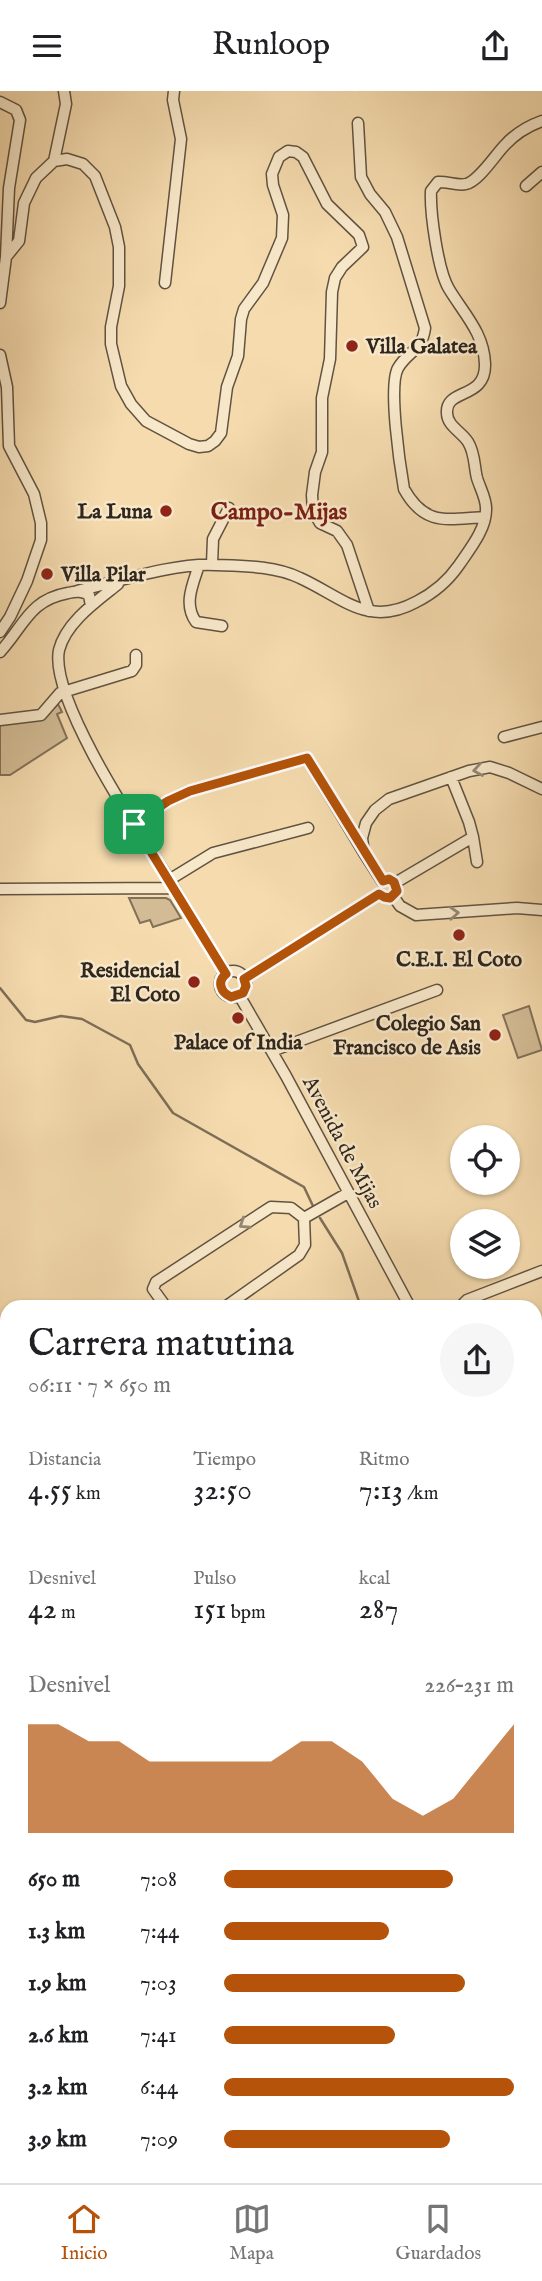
<!DOCTYPE html>
<html lang="es">
<meta charset="utf-8">
<style>
:root{--surface:#fff;--page:#f6f6f6;--text:#202124;--muted:#757577;--line:#e0e0e0;--accent:#b45309}
body{margin:0;font-family:"IM FELL English",serif;background:var(--page);color:var(--text);height:100vh;display:flex;flex-direction:column;font-size:26px;white-space:nowrap}
*{box-sizing:border-box;margin:0}
p{font-size:23px;color:var(--muted)}
.icon{flex:none;width:38px;height:38px;fill:none;stroke:currentColor;stroke-width:2;stroke-linecap:round;stroke-linejoin:round}
.map{position:relative;flex:1;overflow:hidden}
.drawer{position:absolute;left:0px;top:1209px;width:542px;height:884px;display:flex;flex-direction:column;background:var(--surface);border-radius:21px 21px 0 0;box-shadow:0 2px 5px #0004}
.drawer>*{flex:none}
.buttons{position:absolute;left:450px;top:1034px;display:grid;gap:14px}
.buttons a{display:grid;place-items:center;width:70px;height:70px;border-radius:50%;background:var(--surface);box-shadow:0 2px 5px #0004;font-size:35px}
.pin{position:absolute;display:grid;place-items:center;width:60px;height:60px;color:#fff;margin:-30px;border-radius:14px;box-shadow:0 4px 10px #0006}
.round{display:grid;place-items:center;flex:none;width:74px;height:74px;border-radius:37px;background:var(--page)}
.head{display:flex;align-items:center;justify-content:space-between;height:119px;padding:0 28px}
h1{font-size:38px;font-weight:600;line-height:52px}
.metrics{display:grid;grid-template-columns:repeat(3,1fr);gap:10px;height:119px;padding:7px 28px}
.metrics div{display:grid;align-content:center}
.metrics b{font-size:30px;font-weight:600}
.metrics small{font-size:19px;font-weight:400}
.metrics p{font-size:19px}
.chart{height:196px;padding:14px 28px}
.chart p{display:flex;justify-content:space-between}
.chart svg{width:100%;height:126px;margin-top:7px;fill:var(--accent);opacity:.7}
ul{padding:0 28px;list-style:none;font-size:23px}
li{display:grid;grid-template-columns:112px 84px 1fr;align-items:center;height:52px}
li i{height:18px;border-radius:9px;background:var(--accent)}
header{display:flex;justify-content:space-between;align-items:center;height:91px;padding:0 28px;background:var(--surface);font-size:32px;font-weight:600}
.tab-bar{display:flex;justify-content:space-around;align-items:center;height:98px;border-top:2px solid var(--line);background:var(--surface);font-size:19px;color:var(--muted)}
.tab-bar a{display:grid;justify-items:center;gap:4px}
.tab-bar .current{color:var(--accent)}
.map>svg:first-child{display:block}
.green{fill:#d3bc95;stroke:#817159;stroke-width:2}
.lines{fill:none;stroke-linecap:round;stroke-linejoin:round}
.stream{stroke:#7e6d57;stroke-width:2.5}
.street-casing{stroke:#605341;stroke-width:13}
.street{stroke:#f8e8ca;stroke-width:10}
.oneway{stroke:#948774}
.route-casing{stroke:#fff;stroke-width:14}
.route{stroke:#b45309;stroke-width:9}
.poi-dot{fill:#8f2418;stroke:#f8e8ca;stroke-width:2.5}
.labels{text-anchor:middle;stroke-width:5;stroke-linejoin:round;paint-order:stroke}
.poi-label{font-size:21px;font-weight:bold;fill:#2f261d;stroke:#f8e8ca;text-anchor:end}
.street-label{font-size:21px;fill:#2f261d;stroke:#f8e8ca}
.quarter-label{font-size:24px;font-weight:bold;fill:#7a1f14;stroke:#f8e8ca}
</style>
<header><svg class="icon" aria-label="menu" viewBox="0 0 24 24"><path d="M4 6h16M4 12h16M4 18h16"/></svg>Runloop<svg class="icon" aria-label="share" viewBox="0 0 24 24"><path d="M12 15V3M7 8l5-5 5 5M5 13v7h14v-7"/></svg></header>
<div class="map">
<svg width="542" height="2092" viewBox="0 0 542 2092">
<rect width="100%" height="100%" fill="#f5dbae"/>
<filter id="stains"><feTurbulence type="fractalNoise" baseFrequency=".00286" numOctaves="4"/><feColorMatrix values="0 0 0 0 .2 0 0 0 0 .09 0 0 0 0 .02 0 0 0 .5 -.17"/></filter>
<radialGradient id="worn" r=".72"><stop offset=".6" stop-color="#630" stop-opacity="0"/><stop offset="1" stop-color="#630" stop-opacity=".3"/></radialGradient>
<path class="green" d="M58 613 62 621 57 623 67 647 10 684H0V633L43 628Z
M129 807H166L170 809 181 827 153 836 150 829 140 832Z
M529 915 542 959 518 967 503 924Z"/>
<g class="lines">
<path class="stream" d="M0 897 26 929 35 931 61 925 82 928 130 954 138 973 173 1022 304 1096 313 1115
M320 1127 342 1162 361 1216"/>
<defs>
<path id="street" d="M0 11 16 19 20 29 9 97 6 166 0 212
M358 32 361 86 370 103 385 121 397 146 425 237C422 260 408 260 398 277 388 295 400 375 404 398 425 436 447 428 485 426
M54 70 66 13 64 0
M526 95 542 81
M6 166 19 150 24 112 36 87 54 70 67 68 83 73 95 85 115 136 119 156V195L111 236V253L121 295 131 313 146 330 189 353 199 356 208 355 215 350 221 342 227 296 238 265 241 228 244 218 263 192 282 147 283 124 273 94 272 83 279 66 288 60 296 61 303 66 327 113 359 144 363 156 342 176 335 187 332 201 330 268 322 307V361L315 381 312 404 313 420 320 432 337 440 347 454 369 520
M165 192 181 48 173 9 174 0
M0 264 7 296 9 355 34 403 41 432V449L27 490 10 526 0 541
M212 473 213 448 229 417
M199 474C193 493 183 513 196 531L222 535
M118 493C97 510 66 531 59 559 49 608 140 743 168 787 187 819 206 851 226 882
M77 500C116 491 177 471 216 474 244 475 275 475 300 487 342 506 368 537 416 511 434 502 448 490 459 474 470 458 487 437 486 417 486 407 480 397 477 387 474 375 475 362 468 351 462 341 447 335 447 322 445 297 486 309 485 273 484 242 464 223 449 198 438 180 430 122 431 100L438 91C447 90 456 95 466 93 479 90 495 64 505 54 515 43 528 35 542 30
M0 561C24 535 29 509 68 502 77 500 82 500 89 504L91 515
M0 629 41 624 60 602 132 580 136 574V564
M504 646 542 636
M134 733 168 710 190 700 307 667 364 762
M473 746 477 771
M169 789 213 762 308 737
M382 790 364 762 362 747 366 732 375 719 389 708 469 680 490 676 509 682 542 698
M395 792 473 746 469 731 451 686
M0 798 173 797
M393 805 400 815 416 824 517 817 542 819
M220 893a13 13 0 1 1 26 0a13 13 0 1 1-26 0Z
M244 888 379 803
M239 904 286 985 410 1216
M272 960 437 899
M304 1127 348 1102
M166 1216 153 1198 156 1191 271 1116 291 1117 304 1127 305 1154 299 1164 225 1216
M460 1216 467 1209 542 1180
M0 1306 7 1314
M0 1317 7 1325
M536 1356 542 1359
M536 1401 542 1407
M536 1491 542 1486
M536 1502 542 1497
M536 1562 542 1570
M0 1643H7
M536 1671 542 1677
M0 1713 7 1707
M536 1778 542 1786
M536 1842 542 1835
M536 1873 542 1882
M536 1942 542 1951
M0 1946 3 1938 7 1935
M0 1966 7 1965
M536 1995 542 1990
M0 2035 7 2041
M0 2053 7 2050
M536 2077 542 2086
M82 2086 87 2092
M408 2086 414 2092
M474 2086 480 2092
M47 2092 58 2086
M195 2092 201 2086
M420 2092 426 2086"/>
</defs>
<use href="#street" class="street-casing"/>
<use href="#street" class="street"/>
</g>
<defs><path id="oneway-chevron" d="M-2-3.5L2.5 0L-2 3.5" fill="none" stroke-width="1.6" stroke-linecap="round" stroke-linejoin="round" transform="scale(1.75)"/></defs>
<g class="oneway">
<use href="#oneway-chevron" transform="translate(478 679) rotate(170)"/>
<use href="#oneway-chevron" transform="translate(454 822) rotate(-3)"/>
<use href="#oneway-chevron" transform="translate(244 1133) rotate(147)"/>
</g>
<g class="lines">
<defs>
<path id="route" d="M307 667 383 790 389 788 394 791 397 800 390 807 384 806 379 803 244 888 246 895 243 902 231 906C220 901 217 890 226 883L134 733 168 710 190 700Z"/>
</defs>
<use href="#route" class="route-casing"/>
<use href="#route" class="route"/>
</g>
<g class="poi-dot">
<circle cx="352" cy="255" r="7"/>
<circle cx="166" cy="420" r="7"/>
<circle cx="47" cy="483" r="7"/>
<circle cx="459" cy="844" r="7"/>
<circle cx="194" cy="891" r="7"/>
<circle cx="238" cy="927" r="7"/>
<circle cx="495" cy="944" r="7"/>
</g>
<g class="labels">
<g class="poi-label">
<text x="366" y="262" text-anchor="start">Villa Galatea</text>
<text x="152" y="427">La Luna</text>
<text x="61" y="490" text-anchor="start">Villa Pilar</text>
<text x="459" y="875" text-anchor="middle">C.E.I. El Coto</text>
<text x="180" y="886">Residencial<tspan x="180" dy="24">El Coto</tspan></text>
<text x="481" y="939">Colegio San<tspan x="481" dy="24">Francisco de Asis</tspan></text>
<text x="238" y="958" text-anchor="middle">Palace of India</text>
</g>
<g class="street-label">
<text transform="translate(343 1051) rotate(62)" y="7">Avenida de Mijas</text>
</g>
<g class="quarter-label">
<text x="279" y="428">Campo-Mijas</text>
</g>
</g>
<rect width="100%" height="100%" filter="url(#stains)"/>
<rect width="100%" height="100%" fill="url(#worn)"/>
</svg>
<div class="buttons">
<a><svg class="icon" aria-label="locate" viewBox="0 0 24 24"><circle cx="12" cy="12" r="6"/><path d="M12 2v4M12 18v4M2 12h4M18 12h4"/></svg></a>
<a><svg class="icon" aria-label="layers" viewBox="0 0 24 24"><path d="M12 4l9 5-9 5-9-5zM3 14l9 5 9-5"/></svg></a>
</div>
<div class="pin" style="left:134px;top:733px;background:#1e9e55"><svg class="icon" aria-label="arrive" viewBox="0 0 24 24"><path d="M6 21V4h12l-3 4 3 4H6"/></svg></div>
<section class="drawer">
<div class="head"><div><h1>Carrera matutina</h1><p>06:11 · 7 × 650 m</p></div><a class="round"><svg class="icon" aria-label="share" viewBox="0 0 24 24"><path d="M12 15V3M7 8l5-5 5 5M5 13v7h14v-7"/></svg></a></div>
<div class="metrics">
<div><p>Distancia</p><b>4.55<small> km</small></b></div>
<div><p>Tiempo</p><b>32:50</b></div>
<div><p>Ritmo</p><b>7:13<small> /km</small></b></div>
</div>
<div class="metrics">
<div><p>Desnivel</p><b>42<small> m</small></b></div>
<div><p>Pulso</p><b>151<small> bpm</small></b></div>
<div><p>kcal</p><b>287</b></div>
</div>
<div class="chart"><p><span>Desnivel</span>226–231 m</p>
<svg viewBox="0 0 160 44" preserveAspectRatio="none"><path d="M0 44V6L10 6L20 12L30 12L40 19L50 19L60 19L70 19L80 19L90 12L100 12L110 19L120 32L130 38L140 32L150 19L160 6V44z"/></svg>
</div>
<ul>
<li><b>650 m</b>7:08<i style="width:79%"></i></li>
<li><b>1.3 km</b>7:44<i style="width:57%"></i></li>
<li><b>1.9 km</b>7:03<i style="width:83%"></i></li>
<li><b>2.6 km</b>7:41<i style="width:59%"></i></li>
<li><b>3.2 km</b>6:44<i style="width:100%"></i></li>
<li><b>3.9 km</b>7:09<i style="width:78%"></i></li>
</ul>
</section>
</div>
<nav class="tab-bar">
<a class="current"><svg class="icon" aria-label="home" viewBox="0 0 24 24"><path d="M3 11l9-7 9 7M6 9v11h12V9"/></svg>Inicio</a>
<a><svg class="icon" aria-label="map" viewBox="0 0 24 24"><path d="M3 6l6-2 6 2 6-2v14l-6 2-6-2-6 2zM9 4v14M15 6v14"/></svg>Mapa</a>
<a><svg class="icon" aria-label="saved" viewBox="0 0 24 24"><path d="M7 4h10v16l-5-4-5 4z"/></svg>Guardados</a>
</nav>
